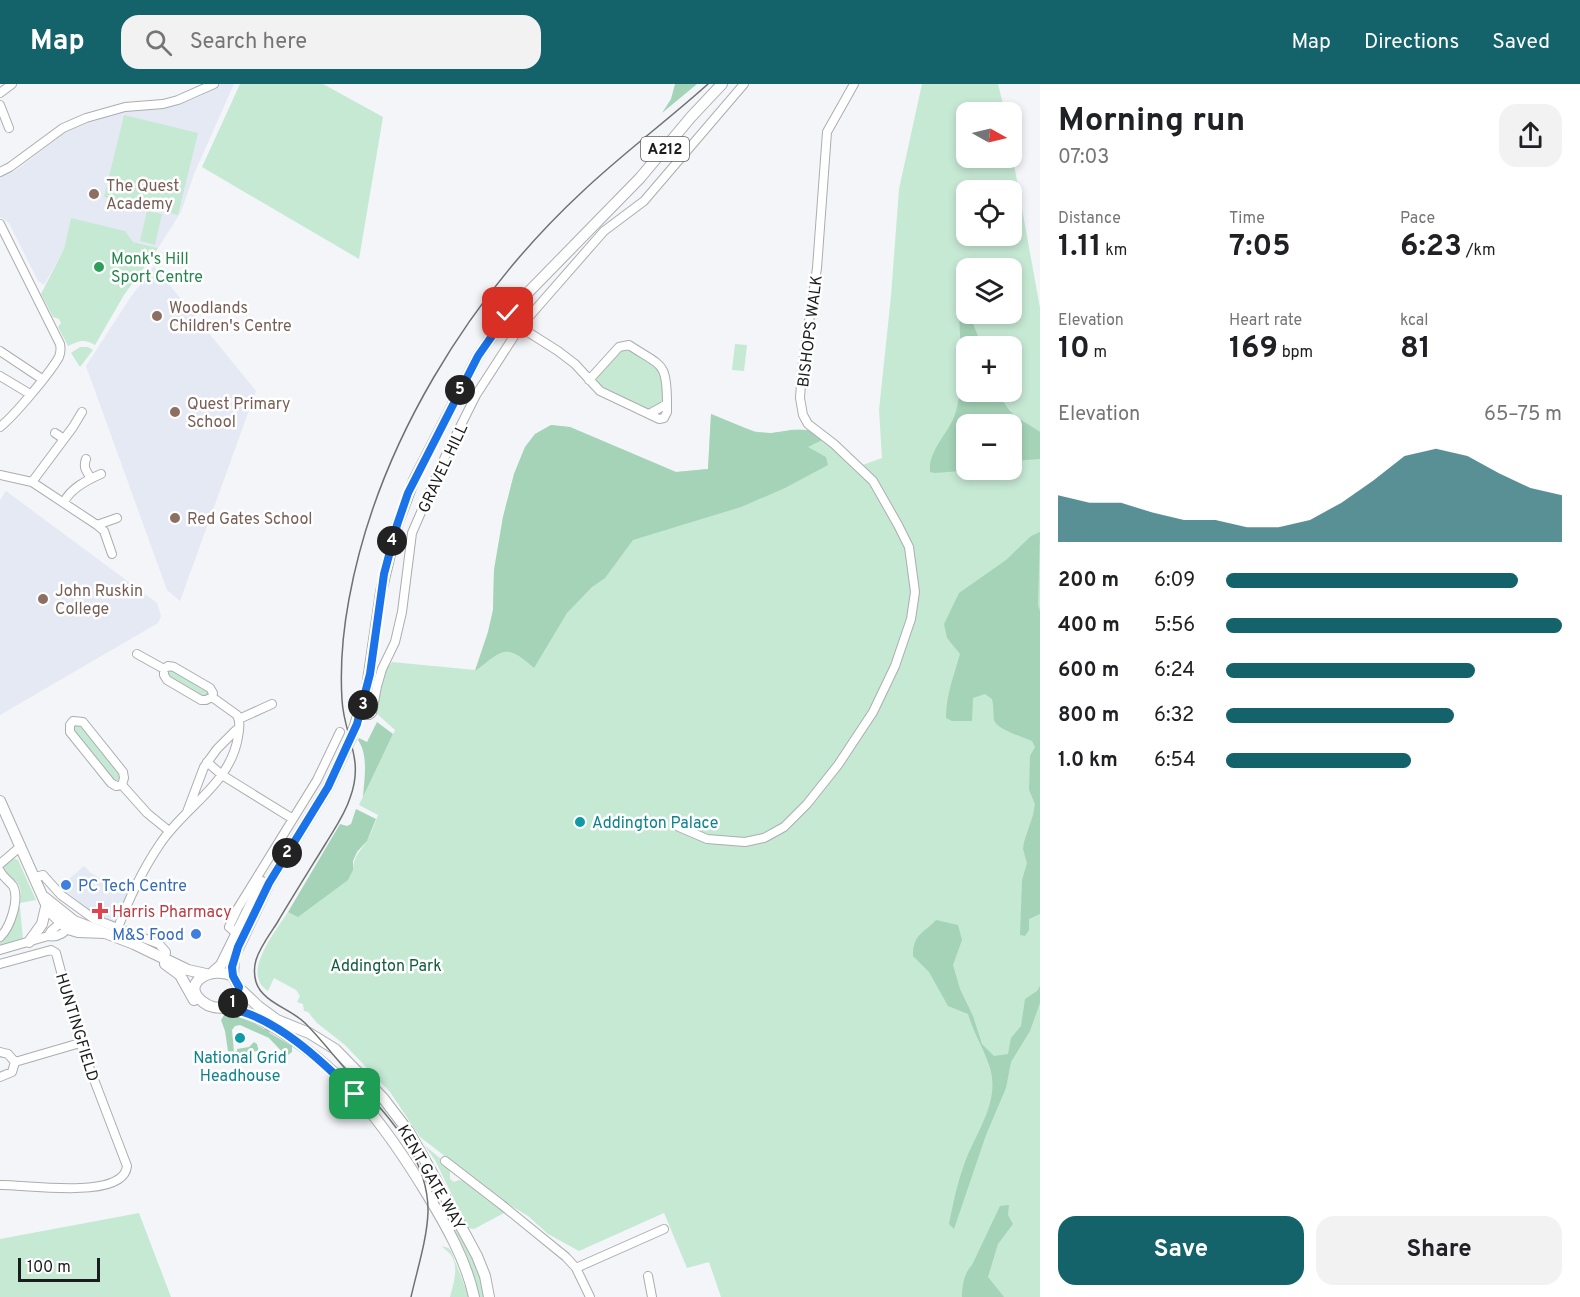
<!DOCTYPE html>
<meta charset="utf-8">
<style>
:root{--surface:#fff;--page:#f2f2f2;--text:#202124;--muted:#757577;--accent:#14626a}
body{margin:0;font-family:Overpass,sans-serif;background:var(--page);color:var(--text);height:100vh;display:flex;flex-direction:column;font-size:22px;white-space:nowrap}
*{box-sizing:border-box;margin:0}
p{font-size:20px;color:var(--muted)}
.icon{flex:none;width:33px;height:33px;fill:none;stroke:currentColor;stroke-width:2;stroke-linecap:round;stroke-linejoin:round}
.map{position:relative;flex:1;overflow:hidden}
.side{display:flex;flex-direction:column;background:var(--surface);width:540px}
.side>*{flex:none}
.needle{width:39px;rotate:98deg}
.controls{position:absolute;left:956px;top:18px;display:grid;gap:12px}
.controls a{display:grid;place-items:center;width:66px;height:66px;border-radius:12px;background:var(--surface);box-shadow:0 3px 9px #0003;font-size:30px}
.scale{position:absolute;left:18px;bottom:15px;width:82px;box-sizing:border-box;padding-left:6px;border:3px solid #1b1c1d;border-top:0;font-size:16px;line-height:21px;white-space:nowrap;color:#1b1c1d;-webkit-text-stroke:4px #fff;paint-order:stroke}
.pin{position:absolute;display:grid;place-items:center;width:51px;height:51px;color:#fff;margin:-26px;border-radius:12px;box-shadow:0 3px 9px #0006}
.km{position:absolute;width:30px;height:30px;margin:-15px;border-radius:50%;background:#222;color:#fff;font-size:16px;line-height:30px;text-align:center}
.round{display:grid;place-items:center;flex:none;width:63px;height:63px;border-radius:18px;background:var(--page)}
.summary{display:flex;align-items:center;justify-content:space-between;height:102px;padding:0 18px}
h1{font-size:33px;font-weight:700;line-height:45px}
.stats{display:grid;grid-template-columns:repeat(3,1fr);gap:9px;height:102px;padding:6px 18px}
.stats div{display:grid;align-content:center}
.stats b{font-size:30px;font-weight:700}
.stats small{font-size:16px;font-weight:400}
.stats p{font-size:16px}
.chart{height:168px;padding:12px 18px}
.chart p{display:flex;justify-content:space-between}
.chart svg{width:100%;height:108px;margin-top:6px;fill:var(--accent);opacity:.7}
.action{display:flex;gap:12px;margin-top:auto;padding:12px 18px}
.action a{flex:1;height:69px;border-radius:18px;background:var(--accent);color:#fff;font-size:24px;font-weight:700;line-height:69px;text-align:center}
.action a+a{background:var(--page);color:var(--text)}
ul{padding:0 18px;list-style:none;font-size:20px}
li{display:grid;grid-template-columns:96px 72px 1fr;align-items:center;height:45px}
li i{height:15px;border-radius:8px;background:var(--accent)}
header{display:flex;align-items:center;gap:36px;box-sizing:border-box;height:84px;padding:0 30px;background:var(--accent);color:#fff}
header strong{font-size:28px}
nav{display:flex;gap:33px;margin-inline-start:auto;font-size:21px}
.search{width:420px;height:54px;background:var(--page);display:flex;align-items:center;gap:15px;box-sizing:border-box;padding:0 21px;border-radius:18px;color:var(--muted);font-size:22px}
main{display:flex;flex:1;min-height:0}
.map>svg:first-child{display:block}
.built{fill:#e4e9f4}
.green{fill:#c6e9d4;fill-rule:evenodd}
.forest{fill:#a5d3b7}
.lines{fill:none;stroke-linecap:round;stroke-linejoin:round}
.minor-casing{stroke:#abadb1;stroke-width:10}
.major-casing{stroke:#abadb1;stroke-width:12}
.minor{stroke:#fff;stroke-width:8}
.major{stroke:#fff;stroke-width:10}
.tram{stroke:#6f7072;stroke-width:1.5}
.route-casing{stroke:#fff;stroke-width:12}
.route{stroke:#1a73e8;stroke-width:8}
.education-dot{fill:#8d6e63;stroke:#fff;stroke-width:2}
.leisure-dot{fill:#2e9e5b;stroke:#fff;stroke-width:2}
.culture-dot{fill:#0f9aa8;stroke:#fff;stroke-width:2}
.shop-dot{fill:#3f7fe0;stroke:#fff;stroke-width:2}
.health-dot{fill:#e0444e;stroke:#fff;stroke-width:2}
.labels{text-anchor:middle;stroke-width:5;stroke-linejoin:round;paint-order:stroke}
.shield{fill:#fff;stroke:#5f6061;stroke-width:1.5}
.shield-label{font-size:15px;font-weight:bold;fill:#1b1c1d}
.education-label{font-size:16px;fill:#785e54;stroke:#fff;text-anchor:start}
.leisure-label{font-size:16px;fill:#27864d;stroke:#fff;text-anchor:start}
.street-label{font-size:16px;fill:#1b1c1d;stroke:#fff}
.culture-label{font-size:16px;fill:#0d838f;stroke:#fff;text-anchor:start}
.shop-label{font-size:16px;fill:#366cbe;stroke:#fff;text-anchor:start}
.health-label{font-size:16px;fill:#be3a42;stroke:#fff;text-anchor:start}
.park-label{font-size:16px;fill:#0f5d3b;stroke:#fff}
</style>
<header>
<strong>Map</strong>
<div class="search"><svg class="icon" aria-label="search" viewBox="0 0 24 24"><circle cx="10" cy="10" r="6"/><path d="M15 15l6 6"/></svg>Search here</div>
<nav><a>Map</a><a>Directions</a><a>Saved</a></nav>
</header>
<main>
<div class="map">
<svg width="1040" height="1213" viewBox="0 0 1040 1213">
<rect width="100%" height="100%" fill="#f3f5f8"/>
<path class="built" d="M221 0H234L194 90 181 128 158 164 133 158 71 134 64 165 44 201 38 197 9 139 0 133V92L15 87 66 48 87 39 125 27 165 24 180 20 198 13Z
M154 182 256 307 180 517 167 506 86 282 130 214Z
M6 407 157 519 161 532 158 539 0 631V416Z
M84 782 91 789 128 810 115 838 91 827 60 803Z"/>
<path class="green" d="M240 0H323L383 33 359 175 202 83Z
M922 0H998L1005 28H966V74H1011V64L1040 224V1213H721L709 1178 687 1184 664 1129 579 1167 548 1150 528 1132 503 1117 420 1053 390 1008 345 961 317 939 308 928 304 927 303 920 297 918 300 912 296 906 274 894 268 907C264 904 260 901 259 896 251 877 278 844 288 828L298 832 353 786C354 769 361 768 368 755 372 747 375 739 378 731L359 721 395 646 376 629 385 587 392 578 475 586 488 548 493 526 494 486 503 433 514 390 525 363 535 350 551 341 570 343 676 388 708 385 711 330C730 337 749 349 769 349 781 349 794 343 806 346 819 349 843 375 854 384L882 374 879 326 891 212 899 105ZM966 106H1011V152H966ZM966 184H1011V230H966ZM966 262H1011V308H966ZM966 340H1011V386H966Z
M124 31 198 49 178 131 104 113Z
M147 127 162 130 155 161 140 157Z
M71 134 125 147 133 158 158 164 124 211 95 261C84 254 79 257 68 262L58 243 61 239 59 235 53 233 41 210 64 165Z
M735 260 747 261 744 287 732 286Z
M80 263H88L93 266 80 283 71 269Z
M628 263 659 284 663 289 664 318 649 326 606 307 596 299 595 295 621 265Z
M170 585 206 605 210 610 206 615 171 596 166 587Z
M80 639 120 689 121 695 117 700 73 648 74 641Z
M13 774 18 776 36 816 20 819C21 810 22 804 16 797L13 798 2 784 4 779Z
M16 823H20L23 856 0 862V856Z
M424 1061 441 1075 440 1077 450 1085V1095L454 1098 459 1096 464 1097 499 1122 504 1129 474 1145 468 1144 435 1076Z
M139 1129 171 1213H0V1155Z
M448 1136 453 1144 457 1143 475 1178 486 1213H478Z
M442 1162 448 1164 451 1167 469 1213H450C453 1201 459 1184 452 1173 450 1168 445 1166 442 1162Z"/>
<path class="forest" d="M675 0H697L662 29 671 15Z
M959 221 965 222 966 230H969L982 262H966V308H999C1008 332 1020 334 1040 348V375L1011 377V340H966V386H974L935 389 930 388C928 367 947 351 954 333 966 302 959 255 959 221Z
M711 330 755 348 771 349 792 346H808L822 356 808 363 826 373 828 381 785 404 741 423 633 456 605 494 592 503 567 529 534 584C505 558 503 566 475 587L488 548 493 526 494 486 503 433 514 390 525 363 535 350 551 341 570 343 676 388 708 385Z
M1040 448 1038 521 1040 527V830L1029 835V846L1025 852 1020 851 1022 796 1027 779 1023 765 1024 758 1033 731 1035 720 1029 706 1030 672 1035 663 1032 657C1023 653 996 645 994 636 993 629 994 622 992 615L985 610 973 614 972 637H952L946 634C946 611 954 591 960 570L947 554 944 540 959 509 1006 476 1031 452Z
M377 638 393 650 363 713C364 696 369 672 358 656L359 654 367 658Z
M356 725 376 735 367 757 357 768 353 777V786L348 796 298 833 288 828 340 740 347 742 351 740Z
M936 836 958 841 962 856 953 881 960 905 973 932 982 960 994 972 1008 970 1011 954 1021 942 1025 915 1037 907 1040 902V919L1030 947 1011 978 1006 1004 986 1051 954 1145 949 1140C953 1120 957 1100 964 1081 975 1049 1002 1017 989 981 983 963 974 950 968 930L948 922 929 888 913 872C913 850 923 850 936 836Z
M231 930 252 938 264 945H267L270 949 292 962V968L288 971H285L269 954 240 941 235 942 232 946 234 968 237 967V965L249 963 254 958 257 960 259 968 256 967 245 970 228 967 225 947 221 936 224 931Z
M1009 1121 1008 1131 1013 1140 998 1160 988 1193 1004 1213H962C962 1202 964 1189 972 1181L1000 1122Z"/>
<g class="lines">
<defs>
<path id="minor" d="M0 9 12 0
M0 21 9 44
M0 88 10 83 63 44 86 34 125 23 163 20 178 16 214 0
M0 140 60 260C61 265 61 268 59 273 50 289 14 332 0 343
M520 243 558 267 575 280 600 307 659 335 664 334 667 328V320
M0 267 42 295
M0 292 30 310
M589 296 619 263 629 261C662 283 667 277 667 320L649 330
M55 349 64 355
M86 375C83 383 86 387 91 394
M0 391 32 398 97 441 104 447 112 470
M32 398 73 343 82 328
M64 418C71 404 87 396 101 390
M97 441 117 434
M137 570 164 585
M360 629 369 631 372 629 377 602 382 585 395 558 402 528 412 449 445 373 476 311 520 243 604 147 644 117 744 0
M239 635 272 620
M207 678 222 691 293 735
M122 701 116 702 111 699 70 648V641L73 637 83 638 123 688 124 694 122 701 147 729 169 747
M187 728 204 683 217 665 236 646 239 647
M679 743 707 755 745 758 764 754 784 743 807 720 838 681 873 628 895 582 911 535 915 508 909 463 898 441 873 397 834 360 808 340 803 331 800 314 802 285 817 184 827 48 854 0
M0 780 21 762
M0 787C3 793 9 797 13 802 20 815 10 844 0 853
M35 793 43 791 61 811 94 835 159 860 166 868 165 874
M236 849 229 843 238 824 317 696 340 648
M48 852 51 847 65 835
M115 852C126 821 141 788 160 760 184 723 230 701 238 653 239 646 241 638 237 631L212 613 213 609 210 604 174 583 168 582 164 585V591L167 596 201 616H206L212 613
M0 866 48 852C59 854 65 848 71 841
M0 880 51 866 56 869 80 959 127 1082C124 1117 24 1100 0 1101
M0 968 8 970 15 978
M15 978 80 959
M0 993 12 988 15 978
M445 1077 502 1121 566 1173 576 1184 590 1213
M576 1184 664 1145
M648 1192 652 1213"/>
<path id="major" d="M0 717 49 827 68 845 78 848 106 849
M44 813 74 837 134 860 188 886 206 890
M29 858 42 840 46 823
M165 880 180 891 194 916
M213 888 221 881 262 798
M233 892 234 873 269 799 328 703 351 654 367 603 381 508 397 441 414 396 478 272 508 229 640 94 691 33 722 0
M226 924 236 915 239 904
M474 1213C466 1176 446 1141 427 1110 384 1039 340 981 267 939 256 933 246 927 233 925 223 923 213 926 203 918 179 900 211 881 233 892L239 904 258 922 277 936 309 949 335 965 383 1014 409 1048 435 1094 477 1172 485 1192 489 1213"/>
</defs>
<use href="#minor" class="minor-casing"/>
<use href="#major" class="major-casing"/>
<use href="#minor" class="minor"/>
<use href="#major" class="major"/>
<path class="tram" d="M411 1213C417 1186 427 1156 428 1128 429 1071 383 1027 348 988 333 971 320 954 305 939 291 925 262 918 256 898 254 891 254 883 256 876 260 863 270 850 277 839 293 812 310 785 326 759 335 744 345 730 350 714 365 674 344 653 342 616 340 583 343 547 349 515 377 362 469 213 582 108 622 70 667 37 708 0"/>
</g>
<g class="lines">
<defs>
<path id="route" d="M355 1010C323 978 273 930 226 924L236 915 239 903 233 892 232 883 238 863 269 799 328 703 357 640 370 590 384 490 397 441 408 409 478 272 508 229"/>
</defs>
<use href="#route" class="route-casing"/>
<use href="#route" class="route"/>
</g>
<g class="education-dot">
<circle cx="94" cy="110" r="6"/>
<circle cx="157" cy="232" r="6"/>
<circle cx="175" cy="328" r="6"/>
<circle cx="175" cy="434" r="6"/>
<circle cx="43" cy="515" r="6"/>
</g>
<circle class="leisure-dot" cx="99" cy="183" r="6"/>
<g class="culture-dot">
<circle cx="580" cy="738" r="6"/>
<circle cx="240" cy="954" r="6"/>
</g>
<g class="shop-dot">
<circle cx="66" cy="801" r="6"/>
<circle cx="196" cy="850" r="6"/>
</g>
<path class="health-dot" d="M97 818h6v6h6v6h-6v6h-6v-6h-6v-6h6z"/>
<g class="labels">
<rect class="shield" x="641" y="53" width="48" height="24" rx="4.5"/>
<g class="shield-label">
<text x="665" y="70">A212</text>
</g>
<g class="education-label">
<text x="106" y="107">The Quest<tspan x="106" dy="18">Academy</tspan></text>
<text x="169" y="229">Woodlands<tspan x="169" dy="18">Children's Centre</tspan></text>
<text x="187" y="325">Quest Primary<tspan x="187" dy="18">School</tspan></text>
<text x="187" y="440">Red Gates School</text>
<text x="55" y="512">John Ruskin<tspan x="55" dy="18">College</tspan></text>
</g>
<g class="leisure-label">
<text x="111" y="180">Monk's Hill<tspan x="111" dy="18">Sport Centre</tspan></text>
</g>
<g class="street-label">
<text transform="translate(809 247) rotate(-83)" y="6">BISHOPS WALK</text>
<text transform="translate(442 384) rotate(-65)" y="6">GRAVEL HILL</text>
<text transform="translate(78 943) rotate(73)" y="6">HUNTINGFIELD</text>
<text transform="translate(432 1093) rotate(60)" y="6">KENT GATE WAY</text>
</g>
<g class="culture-label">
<text x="592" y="744">Addington Palace</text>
<text x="240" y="979" text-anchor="middle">National Grid<tspan x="240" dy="18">Headhouse</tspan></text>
</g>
<g class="shop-label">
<text x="78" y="807">PC Tech Centre</text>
<text x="184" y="856" text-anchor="end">M&amp;S Food</text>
</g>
<g class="health-label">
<text x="112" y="833">Harris Pharmacy</text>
</g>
<g class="park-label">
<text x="386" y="887">Addington Park</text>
</g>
</g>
</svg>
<div class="controls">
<a><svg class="needle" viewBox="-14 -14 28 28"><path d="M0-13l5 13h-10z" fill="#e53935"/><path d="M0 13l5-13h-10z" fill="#757577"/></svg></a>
<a><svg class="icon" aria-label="locate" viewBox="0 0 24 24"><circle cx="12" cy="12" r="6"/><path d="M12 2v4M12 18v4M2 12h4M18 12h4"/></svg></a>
<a><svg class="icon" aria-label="layers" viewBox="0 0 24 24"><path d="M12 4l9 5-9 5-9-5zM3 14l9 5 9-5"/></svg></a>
<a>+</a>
<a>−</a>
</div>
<div class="scale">100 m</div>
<div class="pin" style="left:355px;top:1010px;background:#1e9e55"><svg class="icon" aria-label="arrive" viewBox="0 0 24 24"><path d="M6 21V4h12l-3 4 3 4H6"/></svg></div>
<div class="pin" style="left:508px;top:229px;background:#d93025"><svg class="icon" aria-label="check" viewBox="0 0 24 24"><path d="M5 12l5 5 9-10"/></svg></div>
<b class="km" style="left:233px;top:919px">1</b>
<b class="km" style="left:287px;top:769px">2</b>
<b class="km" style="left:363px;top:621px">3</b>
<b class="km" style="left:392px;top:457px">4</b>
<b class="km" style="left:460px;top:306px">5</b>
</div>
<section class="side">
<div class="summary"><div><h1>Morning run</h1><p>07:03</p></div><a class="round"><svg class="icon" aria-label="share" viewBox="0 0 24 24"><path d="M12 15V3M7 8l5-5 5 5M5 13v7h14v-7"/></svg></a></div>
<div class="stats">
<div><p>Distance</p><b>1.11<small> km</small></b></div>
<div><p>Time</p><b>7:05</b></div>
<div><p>Pace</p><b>6:23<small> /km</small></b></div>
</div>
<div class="stats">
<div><p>Elevation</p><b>10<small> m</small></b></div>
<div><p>Heart rate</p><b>169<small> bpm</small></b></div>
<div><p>kcal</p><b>81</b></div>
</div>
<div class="chart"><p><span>Elevation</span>65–75 m</p>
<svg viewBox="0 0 160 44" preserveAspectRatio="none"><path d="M0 44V25L10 28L20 28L30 32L40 35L50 35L60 38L70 38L80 35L90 28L100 19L110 9L120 6L130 9L140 16L150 22L160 25V44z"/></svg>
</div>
<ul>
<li><b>200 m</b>6:09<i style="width:87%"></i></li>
<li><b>400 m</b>5:56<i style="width:100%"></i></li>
<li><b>600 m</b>6:24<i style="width:74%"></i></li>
<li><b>800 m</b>6:32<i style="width:68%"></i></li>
<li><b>1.0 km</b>6:54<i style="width:55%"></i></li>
</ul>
<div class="action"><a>Save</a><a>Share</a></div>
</section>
</main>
